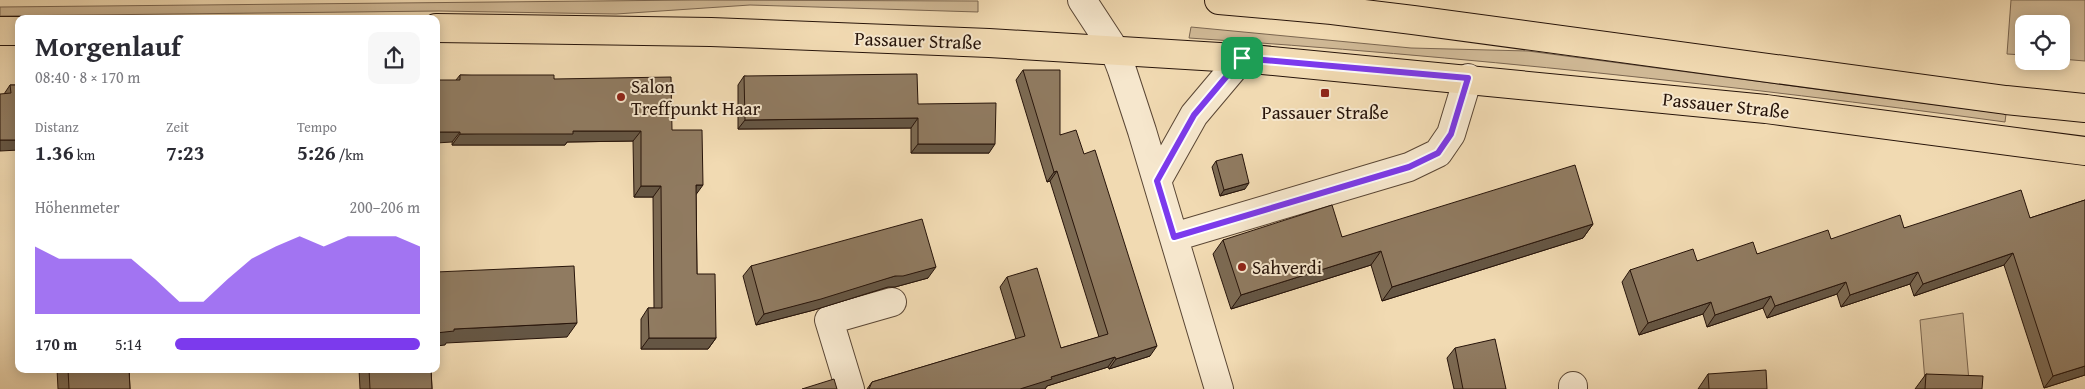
<!DOCTYPE html>
<html lang="de">
<meta charset="utf-8">
<style>
:root{--surface:#fff;--page:#f7f7f7;--text:#2b2b33;--muted:#7c7c81;--accent:#7c3aed}
body{margin:0;font-family:"Gentium Book Plus",serif;background:var(--page);color:var(--text);height:100vh;display:flex;flex-direction:column;font-size:19px;white-space:nowrap}
*{box-sizing:border-box;margin:0}
p{font-size:16px;color:var(--muted)}
.icon{flex:none;width:28px;height:28px;fill:none;stroke:currentColor;stroke-width:2;stroke-linecap:round;stroke-linejoin:round}
.map{position:relative;flex:1;overflow:hidden}
.panel{position:absolute;left:15px;top:15px;width:425px;height:358px;display:flex;flex-direction:column;background:var(--surface);border-radius:10px;box-shadow:0 2px 12px #0003}
.panel>*{flex:none}
.tools{position:absolute;left:2015px;top:15px;display:grid;gap:10px}
.tools a{display:grid;place-items:center;width:55px;height:55px;border-radius:10px;background:var(--surface);box-shadow:0 2px 12px #0003;font-size:25px}
.pin{position:absolute;display:grid;place-items:center;width:42px;height:42px;color:#fff;margin:-21px;border-radius:10px;box-shadow:0 2px 8px #0006}
.round{display:grid;place-items:center;flex:none;width:52px;height:52px;border-radius:10px;background:var(--page)}
.head{display:flex;align-items:center;justify-content:space-between;height:85px;padding:0 20px}
h1{font-size:28px;font-weight:800;line-height:38px}
.metrics{display:grid;grid-template-columns:repeat(3,1fr);gap:8px;height:85px;padding:5px 20px}
.metrics div{display:grid;align-content:center}
.metrics b{font-size:21px;font-weight:800}
.metrics small{font-size:14px;font-weight:400}
.metrics p{font-size:14px}
.chart{height:140px;padding:10px 20px}
.chart p{display:flex;justify-content:space-between}
.chart svg{width:100%;height:90px;margin-top:5px;fill:var(--accent);opacity:.7}
ul{padding:0 20px;list-style:none;font-size:16px}
li{display:grid;grid-template-columns:80px 60px 1fr;align-items:center;height:38px}
li i{height:12px;border-radius:6px;background:var(--accent)}
.map>svg:first-child{display:block}
.green{fill:#cfb895;stroke:#7b6650}
.lines{fill:none;stroke-linecap:round;stroke-linejoin:round}
.minor-casing{stroke:#5a4634;stroke-width:30}
.major-casing{stroke:#27140a;stroke-width:30}
.minor{stroke:#f6e7cd;stroke-width:28}
.major{stroke:#f1dab2;stroke-width:28}
.wall{fill:#7c6a53;stroke:#27140a}
.shaded-wall{fill:#655644;stroke:#27140a}
.building{fill:#907b61;stroke:#27140a}
.route-casing{stroke:#fff;stroke-width:10}
.route{stroke:#7c3aed;stroke-width:6}
.poi-dot{fill:#8f2418;stroke:#f6e7cd;stroke-width:2}
.labels{text-anchor:middle;stroke-width:4;stroke-linejoin:round;paint-order:stroke}
.street-label{font-size:19px;fill:#27140a;stroke:#f6e7cd}
.poi-label{font-size:19px;fill:#27140a;stroke:#f6e7cd;text-anchor:start}
</style>
<div class="map">
<svg width="2085" height="389" viewBox="0 0 2085 389">
<rect width="100%" height="100%" fill="#f1dab2"/>
<filter id="stains"><feTurbulence type="fractalNoise" baseFrequency=".004" numOctaves="4"/><feColorMatrix values="0 0 0 0 .2 0 0 0 0 .09 0 0 0 0 .02 0 0 0 .5 -.17"/></filter>
<radialGradient id="worn" r=".72"><stop offset=".6" stop-color="#630" stop-opacity="0"/><stop offset="1" stop-color="#630" stop-opacity=".3"/></radialGradient>
<path class="green" d="M694 0 978 1V12L750 5 616 14 439 11 0 16V7Z
M2011 0H2085V61L2061 59V24H2024V55L2007 54Z
M1191 27 1411 48 1528 51 2006 114 2005 122C1734 85 1462 56 1189 38Z
M1963 313 1969 381H1925L1920 320Z"/>
<g class="lines">
<defs>
<path id="minor" d="M1082 0 1114 49 1122 70 1142 131 1219 389
M1157 181 1194 115 1242 58
M1174 237 1409 167 1438 153 1451 134 1468 78
M1573 386V389
M850 389 829 320 892 302"/>
<path id="major" d="M1219 0 1332 10 1413 20 2006 100 2085 108
M436 28 711 32 989 43 1252 59 1766 109 2085 151
M0 31H19"/>
</defs>
<use href="#minor" class="minor-casing"/>
<use href="#major" class="major-casing"/>
<use href="#minor" class="minor"/>
<use href="#major" class="major"/>
</g>
<path class="wall" d="M1023 70 1060 135 1150 356 1109 369 1108 367 1047 386 1045 389H867L872 382 1016 339 1000 287 1007 277 1061 348 1099 337 1050 181 1047 182 1016 80Z
M460 75 554 79 672 130 696 195 697 274 716 338 708 349H641V319L648 308H654L653 197H634L633 141 567 142 565 145H452L456 80Z
M744 76 918 104 989 153H911V128L738 129V85Z
M10 85H19L0 151 4 94Z
M1216 161 1245 189 1220 196 1212 167Z
M2085 200V375L2044 388 2004 265 1914 296 1910 284 1841 307 1837 294 1767 318 1763 308 1707 327 1703 314 1639 335 1622 282 1630 270 1697 261 1757 254 1831 239 1904 228 2030 218Z
M1593 224 1583 238 1382 301 1371 265 1231 309 1213 254 1223 240 1342 237Z
M751 266 928 278 895 287H888L814 310 756 325 743 276Z
M1455 348 1506 389H1454L1447 358Z
M57 369H129L130 389H58Z
M359 369H431L432 389H360Z
M1708 374 1767 389H1698Z
M1926 374 1982 389H1915Z"/>
<path class="shaded-wall" d="M918 118 911 128 738 129 745 120Z
M573 131H641L633 141 567 142 565 145H452L460 134Z
M436 132H460L452 142 436 143Z
M0 140H19V150L0 151Z
M918 144H995L989 153H911Z
M1057 171 1050 181 1047 182 1054 172Z
M1249 183 1245 189 1220 196 1224 190Z
M696 185H703L695 196Z
M641 186H661L653 197H634Z
M1593 224 1583 238 1382 301 1392 287Z
M1381 251 1371 265 1231 309 1241 295Z
M2013 253 2004 265 1914 296 1923 284Z
M936 267 928 278 895 287H888L814 310 756 325 764 314 895 276Z
M1918 272 1910 284 1841 307 1850 295Z
M1846 282 1837 294 1767 318 1775 306Z
M1771 296 1763 308 1707 327 1715 315Z
M1711 302 1703 314 1639 335 1648 323Z
M577 323 567 337 446 343 445 345 436 346V333L454 329Z
M649 338H716L708 349H641Z
M1157 346 1150 356 1109 369 1116 359Z
M1115 357 1108 367 1047 386 1045 389H1020L1051 377Z
M2085 366V375L2044 388 2053 376Z"/>
<path class="building" d="M1023 70H1060V135L1076 130 1084 154 1095 150 1157 346 1116 359 1115 357 1051 377 1052 379 1020 389H869L872 382 1025 336 1007 277 1037 268 1061 348 1108 334 1057 171 1054 172Z
M917 74 918 104 996 103 995 144H918V118L745 120 744 76Z
M460 75H554V79L671 77 672 130H702L703 185H696L697 274H715L716 338H649L648 308H662L661 186H641V131H573V134H460V132H436V80H460Z
M10 85H19V140H0V94L11 93Z
M1242 154 1249 183 1224 190 1216 161Z
M1575 165 1593 224 1392 287 1381 251 1241 295 1223 240 1332 205 1342 237Z
M2021 190 2030 218 2085 200V366L2053 376 2013 253 1923 284 1918 272 1850 295 1846 282 1775 306 1771 296 1715 315 1711 302 1648 323 1630 270 1693 249 1697 261 1753 242 1757 254 1828 230 1831 239 1900 215 1904 228Z
M922 219 936 267 903 276H895L821 299 764 314 751 266Z
M574 266 577 323 454 329V331L436 333V272Z
M1495 339 1506 389H1463L1455 348Z
M68 369H129L130 389H69Z
M369 369H431L432 389H370Z
M1766 370 1767 389H1709L1708 374Z
M1926 374 1983 376 1982 389H1925Z
M834 379 837 389H802Z"/>
<g class="lines">
<defs>
<path id="route" d="M1242 58 1468 78 1451 134 1438 153 1409 167 1174 237 1157 181 1194 115Z"/>
</defs>
<use href="#route" class="route-casing"/>
<use href="#route" class="route"/>
</g>
<g class="poi-dot">
<rect x="1320" y="88" width="10" height="10" rx="2.5"/>
<circle cx="621" cy="97" r="5"/>
<circle cx="1242" cy="267" r="5"/>
</g>
<g class="labels">
<g class="street-label">
<text transform="translate(918 40) rotate(2)" y="7">Passauer Straße</text>
<text transform="translate(1726 105) rotate(6)" y="7">Passauer Straße</text>
</g>
<g class="poi-label">
<text x="631" y="93">Salon<tspan x="631" dy="22">Treffpunkt Haar</tspan></text>
<text x="1325" y="119" text-anchor="middle">Passauer Straße</text>
<text x="1252" y="274">Sahverdi</text>
</g>
</g>
<rect width="100%" height="100%" filter="url(#stains)"/>
<rect width="100%" height="100%" fill="url(#worn)"/>
</svg>
<div class="tools">
<a><svg class="icon" aria-label="locate" viewBox="0 0 24 24"><circle cx="12" cy="12" r="6"/><path d="M12 2v4M12 18v4M2 12h4M18 12h4"/></svg></a>
</div>
<div class="pin" style="left:1242px;top:58px;background:#1e9e55"><svg class="icon" aria-label="arrive" viewBox="0 0 24 24"><path d="M6 21V4h12l-3 4 3 4H6"/></svg></div>
<section class="panel">
<div class="head"><div><h1>Morgenlauf</h1><p>08:40 · 8 × 170 m</p></div><a class="round"><svg class="icon" aria-label="share" viewBox="0 0 24 24"><path d="M12 15V3M7 8l5-5 5 5M5 13v7h14v-7"/></svg></a></div>
<div class="metrics">
<div><p>Distanz</p><b>1.36<small> km</small></b></div>
<div><p>Zeit</p><b>7:23</b></div>
<div><p>Tempo</p><b>5:26<small> /km</small></b></div>
</div>
<div class="chart"><p><span>Höhenmeter</span>200–206 m</p>
<svg viewBox="0 0 160 44" preserveAspectRatio="none"><path d="M0 44V11L10 17L20 17L30 17L40 17L50 27L60 38L70 38L80 27L90 17L100 11L110 6L120 11L130 6L140 6L150 6L160 11V44z"/></svg>
</div>
<ul>
<li><b>170 m</b>5:14<i style="width:100%"></i></li>
</ul>
</section>
</div>
